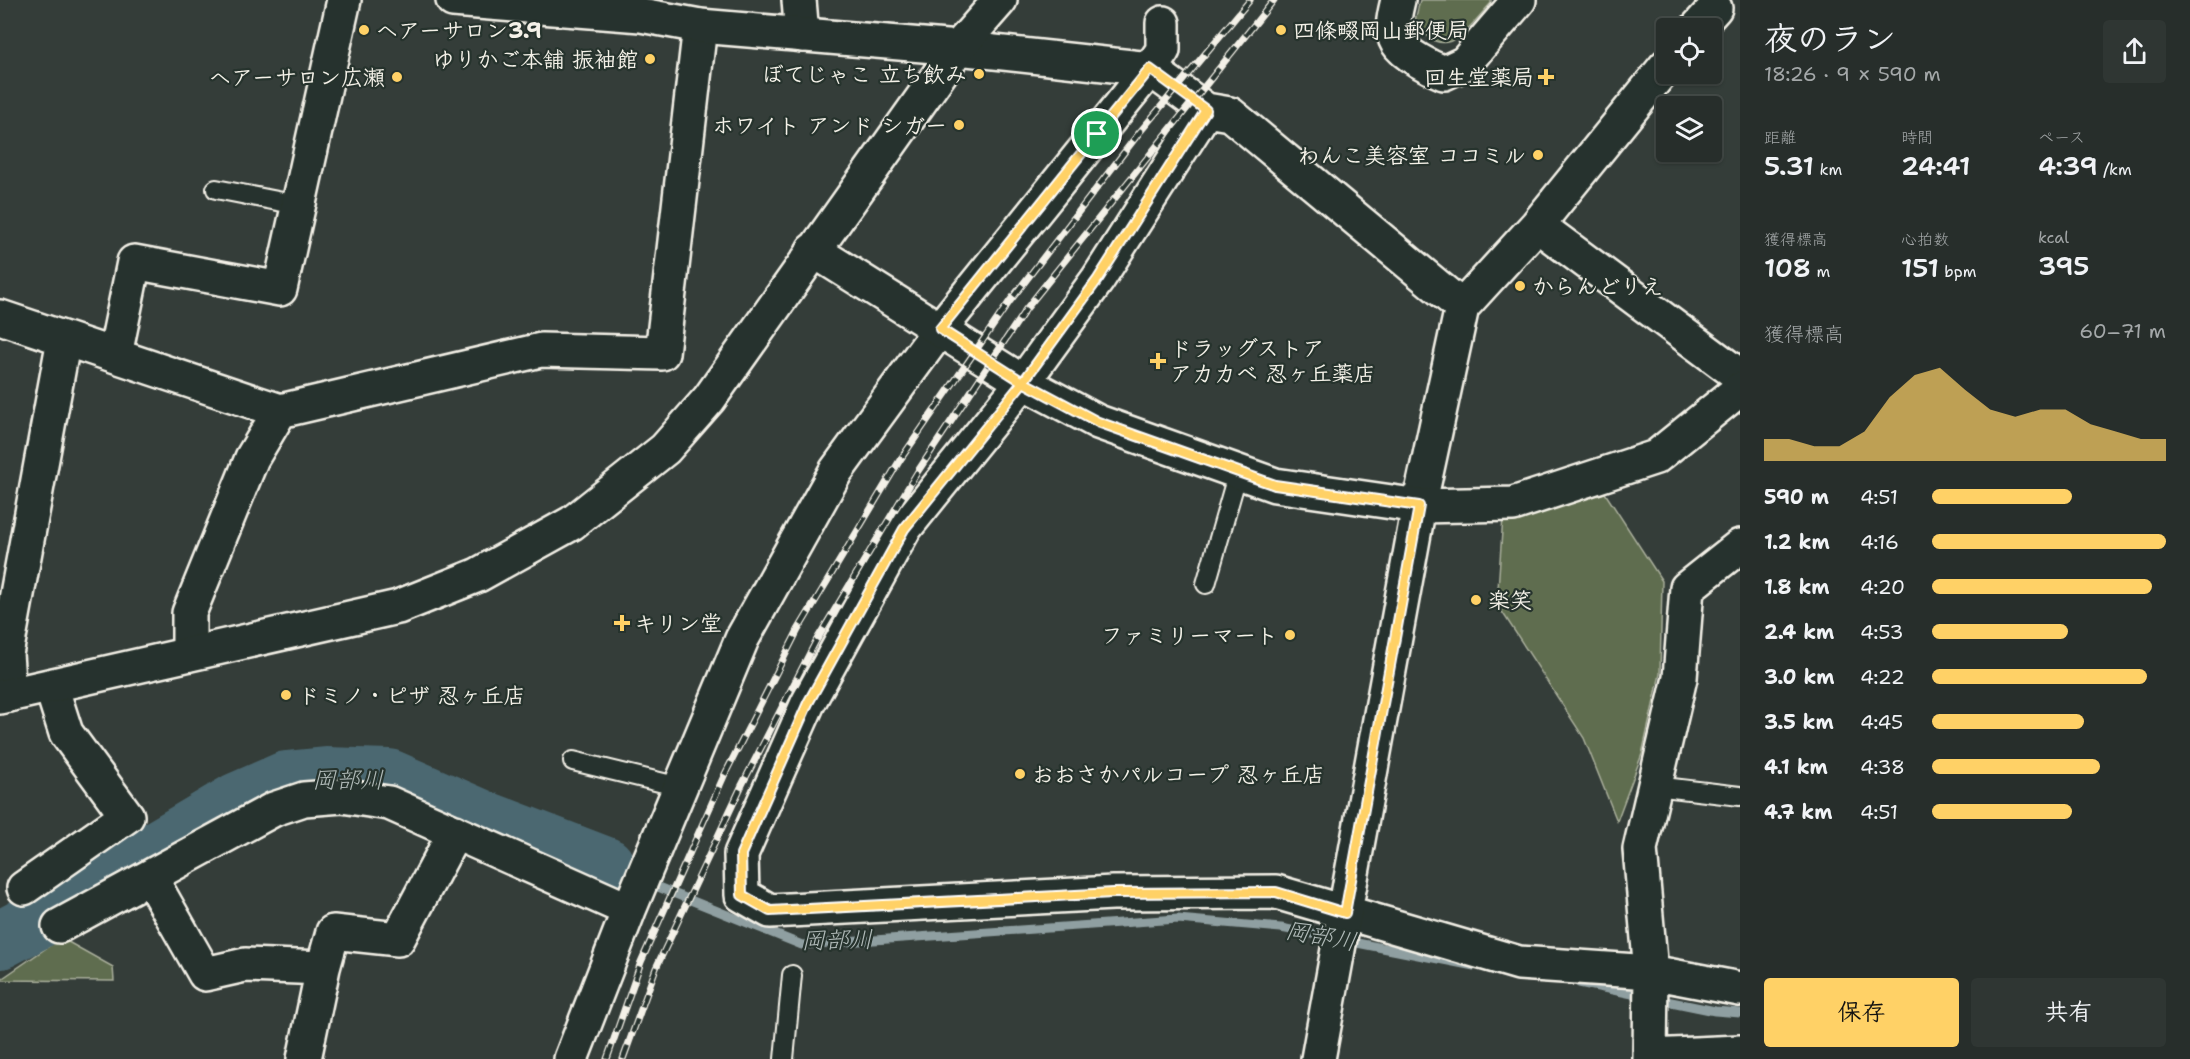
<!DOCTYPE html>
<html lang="ja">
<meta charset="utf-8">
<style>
:root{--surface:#272e2b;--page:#2f3633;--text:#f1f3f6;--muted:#a4a8a9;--line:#434a47;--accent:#ffd166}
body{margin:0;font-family:"Shantell Sans","Klee One",sans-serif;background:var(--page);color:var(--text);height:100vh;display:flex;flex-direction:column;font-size:22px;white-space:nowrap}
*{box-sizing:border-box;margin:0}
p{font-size:20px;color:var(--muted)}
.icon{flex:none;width:33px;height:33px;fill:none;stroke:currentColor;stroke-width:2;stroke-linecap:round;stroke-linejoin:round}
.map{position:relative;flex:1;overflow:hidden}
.sheet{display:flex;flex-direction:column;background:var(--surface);width:450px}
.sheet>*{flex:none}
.buttons{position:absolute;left:1656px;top:18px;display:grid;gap:12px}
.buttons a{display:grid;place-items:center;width:66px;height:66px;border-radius:6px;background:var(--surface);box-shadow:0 2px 4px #0004,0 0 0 2px var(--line);font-size:30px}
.pin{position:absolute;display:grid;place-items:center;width:51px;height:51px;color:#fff;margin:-26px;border:3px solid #fff;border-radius:50%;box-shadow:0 2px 6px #0007}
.round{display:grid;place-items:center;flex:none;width:63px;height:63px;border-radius:6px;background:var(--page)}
.headline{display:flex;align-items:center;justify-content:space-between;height:102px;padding:0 24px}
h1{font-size:33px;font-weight:600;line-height:45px}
.metrics{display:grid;grid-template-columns:repeat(3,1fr);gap:9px;height:102px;padding:6px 24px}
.metrics div{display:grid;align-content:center}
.metrics b{font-size:26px;font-weight:600}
.metrics small{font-size:16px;font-weight:400}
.metrics p{font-size:16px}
.chart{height:168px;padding:12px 24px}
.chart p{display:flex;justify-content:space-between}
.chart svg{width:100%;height:108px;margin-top:6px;fill:var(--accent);opacity:.7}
.primary-button{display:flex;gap:12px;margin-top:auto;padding:12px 24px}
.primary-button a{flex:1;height:69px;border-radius:6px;background:var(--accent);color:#111;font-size:24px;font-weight:600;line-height:69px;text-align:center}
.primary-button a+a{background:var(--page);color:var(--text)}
ul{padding:0 24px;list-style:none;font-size:20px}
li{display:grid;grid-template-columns:96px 72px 1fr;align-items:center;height:45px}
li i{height:15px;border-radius:8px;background:var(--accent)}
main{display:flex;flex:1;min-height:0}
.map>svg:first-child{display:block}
.green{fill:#5f6d4f;stroke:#aaaf9c;stroke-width:1.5}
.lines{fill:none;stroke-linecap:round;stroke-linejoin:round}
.stream{stroke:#8f9fa1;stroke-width:9}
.river{stroke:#4b6871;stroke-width:58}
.lane-casing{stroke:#f4f1e8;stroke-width:22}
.street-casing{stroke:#f4f1e8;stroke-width:38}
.secondary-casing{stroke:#f4f1e8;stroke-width:38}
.lane{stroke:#26332d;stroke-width:18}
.street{stroke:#26332d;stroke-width:33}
.secondary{stroke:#26332d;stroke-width:33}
.rail-casing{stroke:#f4f1e8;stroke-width:7}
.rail{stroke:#26332d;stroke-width:4.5;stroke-dasharray:14;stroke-linecap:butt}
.route-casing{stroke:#fff;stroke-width:12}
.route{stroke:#ffd166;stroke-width:8}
.poi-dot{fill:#ffd166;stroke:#26332d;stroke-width:2}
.labels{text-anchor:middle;stroke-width:4.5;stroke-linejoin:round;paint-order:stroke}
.poi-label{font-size:22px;font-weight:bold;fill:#f4f1e8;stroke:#26332d;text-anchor:start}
.water-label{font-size:24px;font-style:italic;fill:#b0bab8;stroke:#26332d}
</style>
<main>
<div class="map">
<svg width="1740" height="1059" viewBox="0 0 1740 1059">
<rect width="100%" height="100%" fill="#343d39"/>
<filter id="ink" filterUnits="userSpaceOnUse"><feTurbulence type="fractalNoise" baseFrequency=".0167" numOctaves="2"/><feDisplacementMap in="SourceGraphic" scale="12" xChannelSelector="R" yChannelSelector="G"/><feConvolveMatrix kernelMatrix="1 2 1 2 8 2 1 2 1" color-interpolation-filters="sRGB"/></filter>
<g filter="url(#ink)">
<path class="green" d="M1420 0H1491V3C1467 29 1444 67 1415 21Z
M1605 493 1662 581 1660 674 1642 754 1617 821 1584 738 1497 604 1503 517Z
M61 938 113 967 114 981 0 980Z"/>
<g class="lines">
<path class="stream" d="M606 866 802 945 1178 919 1281 928 1474 966
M1579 983 1715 1011 1740 1013"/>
<path class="river" d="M0 940 38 920 238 801 286 780 326 776 389 778 483 819 606 866"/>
<defs>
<path id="lane" d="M216 189 298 205
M1206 584 1238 472
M573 761 680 787
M1655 786 1740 796
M784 1059 792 975"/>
<path id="street" d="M799 0 802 35
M1398 0C1395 13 1390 30 1397 42 1405 55 1431 68 1444 73L1465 63 1519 0
M1697 28 1715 8
M958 48 1150 69 1206 110 1230 114 1462 307
M1206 110 1098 279 1023 382 904 529 808 703 741 854 742 895 770 911 1113 893 1276 892 1519 963 1651 972 1740 989
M1537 225 1740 376
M0 317 280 411
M115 355 134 262 280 289 344 0
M1419 506 1462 307 1537 225 1666 66
M189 654V613L252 458 280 411 541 350 662 353 700 26
M9 695 6 654 64 339
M150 877 205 974 245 965 323 968
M24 888 127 816 66 733 51 686
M59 926 274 809 304 799 342 796 389 803 629 910
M1650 1056 1740 1052
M304 1059 323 968 333 932 398 939 455 832
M571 1059 629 910 742 639 836 471 940 329 1150 69 1163 50V23
M1650 1059 1651 972 1640 849 1680 678 1687 588 1740 546"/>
<path id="secondary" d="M453 0 641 15 700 26 958 48
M813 250 1023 382 1098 422 1275 485 1419 506 1513 504 1656 457 1740 389
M0 697 398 607 478 575 572 523 665 449 709 399 958 48 1000 0
M1318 1059 1419 506"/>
</defs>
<use href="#lane" class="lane-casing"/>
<use href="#street" class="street-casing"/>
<use href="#secondary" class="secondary-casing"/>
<use href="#lane" class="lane"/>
<use href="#street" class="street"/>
<use href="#secondary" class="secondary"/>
<defs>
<path id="rail" d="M607 1059 641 962 724 776 798 630 900 460 1010 301 1139 133 1250 0
M623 1059 656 968 742 785 816 641 918 471 1026 309 1274 0"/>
</defs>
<use href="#rail" class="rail-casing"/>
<use href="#rail" class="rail"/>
</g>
</g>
<g class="lines" filter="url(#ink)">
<defs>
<path id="route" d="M1097 134 940 329 1023 382 1098 422 1275 485 1419 506 1345 913 1276 892 1113 893 770 911 742 895 741 854 808 703 904 529 1023 382 1098 279 1206 110 1150 69 1097 134"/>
</defs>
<use href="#route" class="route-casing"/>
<use href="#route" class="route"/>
</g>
<g class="poi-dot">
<circle cx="364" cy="30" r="6"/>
<circle cx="1281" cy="30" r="6"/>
<circle cx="650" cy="59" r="6"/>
<circle cx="979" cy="74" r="6"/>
<circle cx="397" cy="77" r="6"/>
<path d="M1543 68h6v6h6v6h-6v6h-6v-6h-6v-6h6z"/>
<circle cx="959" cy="125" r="6"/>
<circle cx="1538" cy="155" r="6"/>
<circle cx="1520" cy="286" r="6"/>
<path d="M1155 352h6v6h6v6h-6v6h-6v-6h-6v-6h6z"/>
<circle cx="1476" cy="600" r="6"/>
<path d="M619 614h6v6h6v6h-6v6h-6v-6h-6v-6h6z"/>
<circle cx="1290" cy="635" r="6"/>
<circle cx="286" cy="695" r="6"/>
<circle cx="1020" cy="774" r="6"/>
</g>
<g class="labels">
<g class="poi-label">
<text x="376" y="38">ヘアーサロン3.9</text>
<text x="1293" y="38">四條畷岡山郵便局</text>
<text x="638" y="67" text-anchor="end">ゆりかご本舗 振袖館</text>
<text x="967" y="82" text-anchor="end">ぼてじゃこ 立ち飲み</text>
<text x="385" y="85" text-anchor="end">ヘアーサロン広瀬</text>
<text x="1534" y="85" text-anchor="end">回生堂薬局</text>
<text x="947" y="133" text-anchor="end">ホワイト アンド シガー</text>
<text x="1526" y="163" text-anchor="end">わんこ美容室 ココミル</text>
<text x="1532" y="294">からんどりえ</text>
<text x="1170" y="356">ドラッグストア<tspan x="1170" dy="25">アカカベ 忍ヶ丘薬店</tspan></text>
<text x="1488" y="608">楽笑</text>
<text x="634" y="631">キリン堂</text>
<text x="1278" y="643" text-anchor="end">ファミリーマート</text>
<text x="298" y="703">ドミノ・ピザ 忍ヶ丘店</text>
<text x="1032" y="782">おおさかパルコープ 忍ヶ丘店</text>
</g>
<g class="water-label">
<text x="348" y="788">岡部川</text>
<text transform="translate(1321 936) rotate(10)" y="8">岡部川</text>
<text transform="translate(837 940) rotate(-1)" y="8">岡部川</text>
</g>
</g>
</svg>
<div class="buttons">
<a><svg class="icon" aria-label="locate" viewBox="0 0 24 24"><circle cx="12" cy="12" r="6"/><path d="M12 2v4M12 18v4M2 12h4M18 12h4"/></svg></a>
<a><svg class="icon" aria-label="layers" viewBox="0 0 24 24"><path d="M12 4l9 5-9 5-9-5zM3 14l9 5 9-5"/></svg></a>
</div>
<div class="pin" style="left:1097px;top:134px;background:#1e9e55"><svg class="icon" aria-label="arrive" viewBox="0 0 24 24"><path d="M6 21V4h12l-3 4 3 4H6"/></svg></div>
</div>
<section class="sheet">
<div class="headline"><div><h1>夜のラン</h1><p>18:26 · 9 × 590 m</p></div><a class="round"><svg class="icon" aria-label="share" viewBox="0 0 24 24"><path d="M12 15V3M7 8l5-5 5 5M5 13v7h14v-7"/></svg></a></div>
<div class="metrics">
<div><p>距離</p><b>5.31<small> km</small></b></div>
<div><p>時間</p><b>24:41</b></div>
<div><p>ペース</p><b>4:39<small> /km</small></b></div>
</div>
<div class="metrics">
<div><p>獲得標高</p><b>108<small> m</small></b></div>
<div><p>心拍数</p><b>151<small> bpm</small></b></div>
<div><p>kcal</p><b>395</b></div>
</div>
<div class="chart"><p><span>獲得標高</span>60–71 m</p>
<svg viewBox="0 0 160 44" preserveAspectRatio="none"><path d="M0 44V35L10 35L20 38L30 38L40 32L50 18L60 9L70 6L80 15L90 23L100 26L110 23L120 23L130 29L140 32L150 35L160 35V44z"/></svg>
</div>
<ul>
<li><b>590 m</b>4:51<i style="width:60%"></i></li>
<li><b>1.2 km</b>4:16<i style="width:100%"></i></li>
<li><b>1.8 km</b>4:20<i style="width:94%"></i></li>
<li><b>2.4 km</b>4:53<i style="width:58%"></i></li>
<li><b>3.0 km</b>4:22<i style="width:92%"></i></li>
<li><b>3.5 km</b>4:45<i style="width:65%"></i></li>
<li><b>4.1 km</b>4:38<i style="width:72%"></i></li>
<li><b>4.7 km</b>4:51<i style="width:60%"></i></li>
</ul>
<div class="primary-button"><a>保存</a><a>共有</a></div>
</section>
</main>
